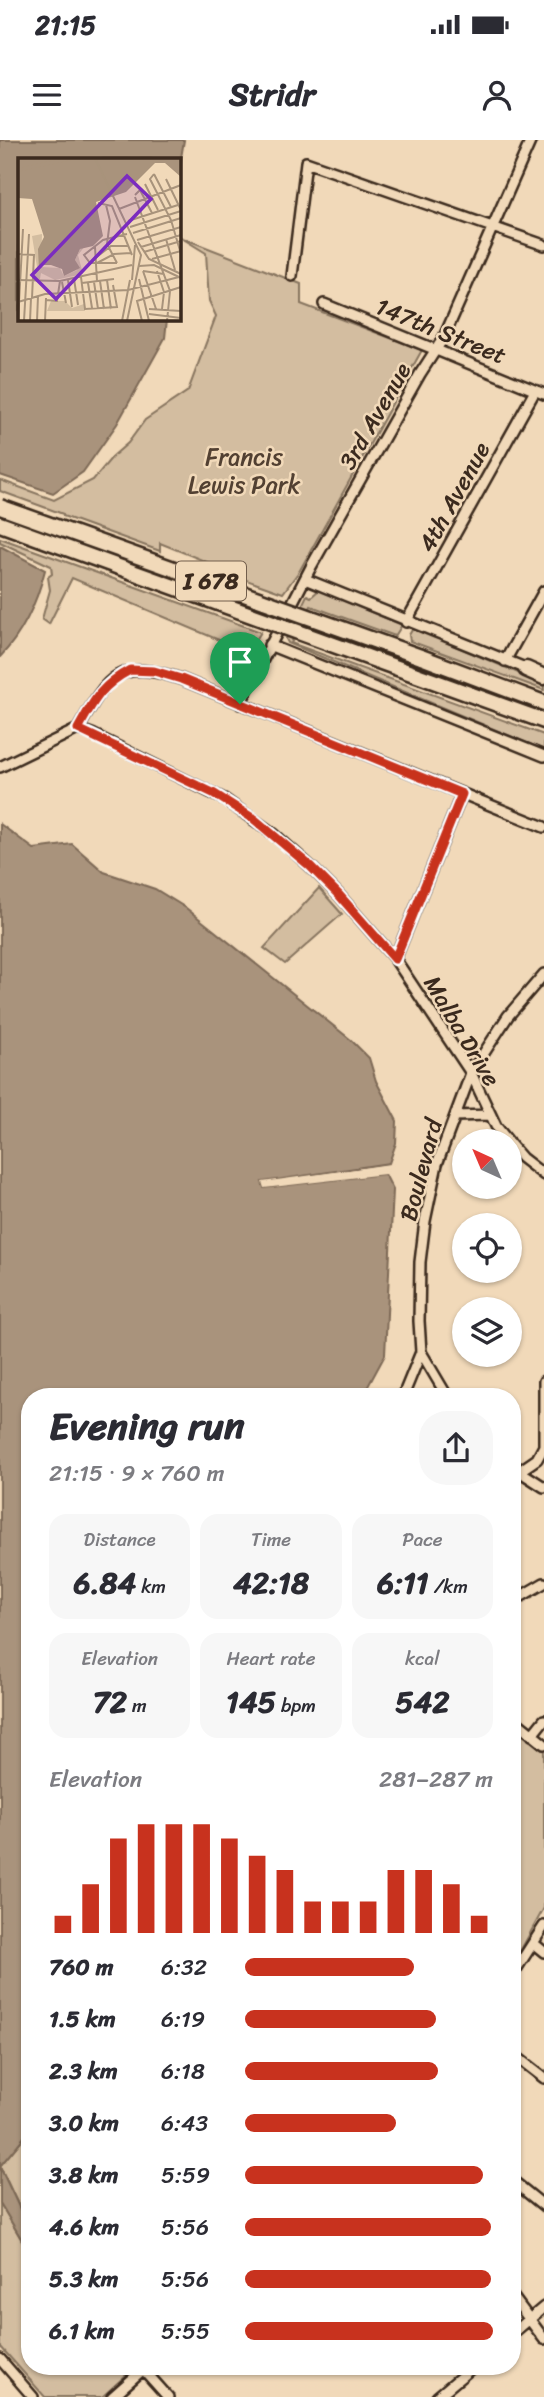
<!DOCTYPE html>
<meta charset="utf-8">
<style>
:root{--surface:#fff;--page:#f7f7f7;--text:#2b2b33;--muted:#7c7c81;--accent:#c8321e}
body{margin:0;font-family:Sriracha,sans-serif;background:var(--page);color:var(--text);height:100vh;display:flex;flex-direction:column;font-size:26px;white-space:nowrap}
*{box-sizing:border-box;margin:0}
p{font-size:23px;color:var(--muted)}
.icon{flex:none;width:38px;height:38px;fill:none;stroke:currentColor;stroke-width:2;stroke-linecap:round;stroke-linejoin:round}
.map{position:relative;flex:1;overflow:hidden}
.sheet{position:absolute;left:21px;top:1248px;width:500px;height:987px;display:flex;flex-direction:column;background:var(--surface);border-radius:28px;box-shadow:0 2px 5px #0004}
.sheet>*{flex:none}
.needle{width:46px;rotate:316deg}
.buttons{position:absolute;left:452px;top:989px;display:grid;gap:14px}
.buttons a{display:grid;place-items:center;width:70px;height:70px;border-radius:50%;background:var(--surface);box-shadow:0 2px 5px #0004;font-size:35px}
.pin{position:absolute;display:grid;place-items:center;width:60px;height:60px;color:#fff;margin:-72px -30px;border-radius:50% 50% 50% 0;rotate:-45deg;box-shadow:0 0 7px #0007}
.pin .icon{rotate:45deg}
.round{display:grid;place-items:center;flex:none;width:74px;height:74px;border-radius:28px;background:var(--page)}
.head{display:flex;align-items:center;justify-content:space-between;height:119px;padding:0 28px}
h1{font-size:38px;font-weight:700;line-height:52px}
.figures{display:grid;grid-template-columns:repeat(3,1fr);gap:10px;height:119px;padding:7px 28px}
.figures div{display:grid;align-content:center;border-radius:18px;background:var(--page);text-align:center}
.figures b{font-size:30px;font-weight:700}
.figures small{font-size:19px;font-weight:400}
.figures p{font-size:19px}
.chart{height:196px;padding:14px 28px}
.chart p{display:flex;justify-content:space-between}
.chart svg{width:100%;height:126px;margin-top:7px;stroke:var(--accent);stroke-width:6}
ul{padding:0 28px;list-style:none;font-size:23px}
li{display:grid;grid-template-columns:112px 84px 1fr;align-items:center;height:52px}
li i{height:18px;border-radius:9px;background:var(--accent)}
.status{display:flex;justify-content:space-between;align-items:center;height:49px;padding:0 35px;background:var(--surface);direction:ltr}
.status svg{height:19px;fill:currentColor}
header{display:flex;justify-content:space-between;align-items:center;height:91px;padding:0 28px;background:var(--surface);font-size:32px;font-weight:700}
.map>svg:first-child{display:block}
.green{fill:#d3bda0;stroke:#87745f;stroke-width:2}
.water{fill:#a9937c;stroke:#7d6956;stroke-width:2}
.pier{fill:#f1d9b9}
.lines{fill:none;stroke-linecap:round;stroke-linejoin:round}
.minor-casing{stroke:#3b2a1e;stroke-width:14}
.highway-casing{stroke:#3b2a1e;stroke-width:19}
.minor{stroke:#f1d9b9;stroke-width:9}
.highway{stroke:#f1d9b9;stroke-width:14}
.highway-bridge-casing{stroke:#3b2a1e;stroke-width:19;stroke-linecap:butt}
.highway-bridge{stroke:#f1d9b9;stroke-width:14}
.route-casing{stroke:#fff;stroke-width:14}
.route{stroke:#c8321e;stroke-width:9}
.labels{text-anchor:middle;stroke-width:5;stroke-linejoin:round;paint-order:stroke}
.shield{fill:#f1d9b9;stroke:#725e4c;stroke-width:2}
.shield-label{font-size:23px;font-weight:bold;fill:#3b2a1e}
.street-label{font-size:24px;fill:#3b2a1e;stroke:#f1d9b9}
.park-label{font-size:24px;fill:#524032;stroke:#f1d9b9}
.inset-river{fill:none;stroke:#a9937c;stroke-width:3.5}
.inset-road{fill:none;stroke:#a8937b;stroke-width:2}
.view{fill:#7b2cbf;fill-opacity:0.15;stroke:#7b2cbf;stroke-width:3.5}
.inset-edge{fill:none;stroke:#3b2a1e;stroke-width:3.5}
</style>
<div class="status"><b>21:15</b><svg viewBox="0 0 49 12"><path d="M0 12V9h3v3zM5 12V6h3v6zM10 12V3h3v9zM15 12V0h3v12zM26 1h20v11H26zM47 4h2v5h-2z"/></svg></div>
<header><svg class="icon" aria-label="menu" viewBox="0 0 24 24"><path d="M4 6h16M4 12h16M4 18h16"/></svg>Stridr<svg class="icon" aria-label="person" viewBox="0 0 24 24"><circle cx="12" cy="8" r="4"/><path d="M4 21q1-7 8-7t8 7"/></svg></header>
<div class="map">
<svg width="544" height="2257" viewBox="0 0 544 2257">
<rect width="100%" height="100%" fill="#f1d9b9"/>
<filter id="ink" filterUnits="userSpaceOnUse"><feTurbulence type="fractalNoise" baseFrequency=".0143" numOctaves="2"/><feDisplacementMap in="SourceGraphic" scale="14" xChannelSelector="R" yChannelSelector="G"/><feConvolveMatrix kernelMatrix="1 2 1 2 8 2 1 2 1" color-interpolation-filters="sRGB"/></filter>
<g filter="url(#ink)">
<path class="green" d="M180 97 301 144V164L422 210 300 430 283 453 221 431 222 428 160 403V411L63 376V374L0 351V340L54 360 93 340 113 316 128 303 145 280 188 251 216 176 209 161 206 113Z
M0 398 261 492 254 503 258 505 252 514 72 438 49 484 42 479 50 450 48 437 52 434 51 426 0 402Z
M319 450 402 485 395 496 311 466 291 503 544 595V610L288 503 286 499 307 455 311 457Z
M412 490H418L544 544V550L410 501 409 495Z
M319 748 342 774 285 824 264 808Z
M513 1587 544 1611V1768L513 1824Z
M30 1990V2090L0 2026Z
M0 2063 27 2109 30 2108V2226H136L102 2257H45L0 2206Z"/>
<path class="water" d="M0 0H184L179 30 178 19H19V178L167 179 165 198 117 284 83 332 53 353 0 335Z
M0 406 45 430C37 462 24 492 0 517Z
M0 684 34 709 72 704 104 732 155 749 186 768 351 900 369 918 376 941 397 981 396 1003 389 1023 262 1042 264 1048 385 1034 393 1050 385 1215 366 1250 356 1256H30V1990L0 2026Z
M0 2027 30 2090 28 2110 0 2063Z"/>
<path class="pier" d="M393 1024 390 1027 286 1042 388 1032 385 1034 264 1048 262 1042Z"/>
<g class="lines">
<defs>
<path id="minor" d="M292 136 306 22 544 105
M324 164 544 254
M305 439 530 530
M406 482 535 251
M269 505 544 616
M505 521 544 451
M240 564 312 425 420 234 444 197 531 0
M78 589C108 536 117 518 181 539L544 687
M0 627 78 589 92 594 224 659 274 694 310 726 339 755 395 819 471 933 496 986 508 1001
M395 819 462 654
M455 976 490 975
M509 1003 522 1018 544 1035
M544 1241V1308
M403 1256 421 1212
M447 1256 421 1212 419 1181 420 1122 425 1081 437 1024 471 933 508 876 544 834
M513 1327 544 1347
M518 1332 537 1319 544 1306
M513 1461 544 1443
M513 1579 544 1604
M532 1595 544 1580
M533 1803 544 1812
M513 1834 544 1786
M513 1914 544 1938
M513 2041 544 2066
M513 2157 544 2199
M513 2193 544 2167
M0 2219 33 2257
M143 2229 168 2257
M112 2257 147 2226
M437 2257 474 2226"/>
<path id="highway" d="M421 517 544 563
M526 529 544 537
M414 534 544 581"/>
</defs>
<use href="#minor" class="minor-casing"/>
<use href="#highway" class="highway-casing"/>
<use href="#minor" class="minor"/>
<use href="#highway" class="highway"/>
<defs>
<path id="highway-bridge" d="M0 367 421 517
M0 384 414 534"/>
</defs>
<use href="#highway-bridge" class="highway-bridge-casing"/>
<use href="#highway-bridge" class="highway-bridge"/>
</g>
</g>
<g class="lines" filter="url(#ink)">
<defs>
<path id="route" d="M130 530 154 531 181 539 462 654 395 819 339 755 310 726 254 679 213 653 78 589C93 562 101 545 130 530Z"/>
</defs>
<use href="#route" class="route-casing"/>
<use href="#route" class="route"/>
</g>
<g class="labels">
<rect class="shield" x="176" y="421.5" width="70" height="39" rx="5"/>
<g class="shield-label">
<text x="211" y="449">I 678</text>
</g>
<g class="street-label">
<text transform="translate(441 191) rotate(22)" y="8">147th Street</text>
<text transform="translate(375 276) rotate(-60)" y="8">3rd Avenue</text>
<text transform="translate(454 357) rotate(-61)" y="8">4th Avenue</text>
<text transform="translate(462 891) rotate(59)" y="8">Malba Drive</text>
<text transform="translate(421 1030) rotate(-75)" y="8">Boulevard</text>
</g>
<g class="park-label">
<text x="244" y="325">Francis<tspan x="244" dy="28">Lewis Park</tspan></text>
</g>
</g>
<g transform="translate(18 18)">
<rect width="163" height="163" fill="#f1d9b9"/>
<path d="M24 76 23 109 42 110 46 118 59 112 57 102 62 91 66 88 73 89 67 88 60 97 65 116 37 122 23 115 22 121 16 122 19 109 14 78ZM33 143H47L54 150 66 146 67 153H29Z" fill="#d3bda0"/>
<path d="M0 0H163V19L147 5H137L108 34 78 44 85 78 75 88 62 91 57 102 62 110 46 118 44 111 33 107H24L21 112 20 91 26 79 14 41 0 40Z" fill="#a9937c"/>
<path class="inset-river" d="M0 12 54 0"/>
<path class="inset-road" d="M77 0 123 97 109 163M136 16 132 21 153 62 163 96M136 16 153 49M148 21 163 52M127 26 140 52M117 37 122 32 134 55M117 39 152 133 149 163M80 45 94 48 114 97M88 47 92 63 89 86 99 105M101 51 163 27M110 63 160 47M112 69 163 53M115 75 163 60M148 81 157 112M119 82 163 69M120 84 131 101 163 116M77 89 79 123M123 89 163 77M126 94 163 83M0 96 16 97 14 140M76 101 93 88H111M134 101 163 93M79 105 96 96 113 95M99 105H72L66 97 85 82 109 76M121 108 136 107 163 120M125 113 138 151M125 113 146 116M139 113 146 134 144 151M63 119 67 151 99 149 95 127M56 121 60 147M121 121 131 163M0 122 42 123 114 107M50 122 54 149M89 122 93 151M114 122 117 87M82 123 86 151M44 124 48 145M76 124 80 151M64 125 96 121M70 125 74 150M28 142 39 143 42 123M0 144 27 136 110 132 112 122M131 151 163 153M131 156 163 160M0 163 5 71M6 163 11 76M12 163 13 140M19 163 20 138M27 163 28 140M104 163 110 132 161 119M124 163 119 143 163 129"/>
<path class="view" d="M109 18 133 41 38 141 14 117Z"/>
<rect width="163" height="163" class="inset-edge"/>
</g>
</svg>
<div class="buttons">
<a><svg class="needle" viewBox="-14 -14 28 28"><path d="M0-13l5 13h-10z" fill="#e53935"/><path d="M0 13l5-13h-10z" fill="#7c7c81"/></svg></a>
<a><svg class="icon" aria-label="locate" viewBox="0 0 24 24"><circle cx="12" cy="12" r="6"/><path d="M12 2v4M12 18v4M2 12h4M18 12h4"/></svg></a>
<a><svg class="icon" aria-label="layers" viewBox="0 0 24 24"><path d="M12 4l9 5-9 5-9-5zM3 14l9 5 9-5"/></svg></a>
</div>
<div class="pin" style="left:240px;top:564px;background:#1e9e55"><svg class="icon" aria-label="arrive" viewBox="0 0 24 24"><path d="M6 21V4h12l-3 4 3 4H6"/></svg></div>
<section class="sheet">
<div class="head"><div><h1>Evening run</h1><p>21:15 · 9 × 760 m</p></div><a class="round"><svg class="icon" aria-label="share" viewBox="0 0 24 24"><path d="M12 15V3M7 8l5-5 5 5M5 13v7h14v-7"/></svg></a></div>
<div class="figures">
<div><p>Distance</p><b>6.84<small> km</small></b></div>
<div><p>Time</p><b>42:18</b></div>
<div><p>Pace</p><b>6:11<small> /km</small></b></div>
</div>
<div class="figures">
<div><p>Elevation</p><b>72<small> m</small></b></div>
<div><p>Heart rate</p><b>145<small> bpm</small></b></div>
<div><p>kcal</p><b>542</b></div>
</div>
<div class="chart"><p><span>Elevation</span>281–287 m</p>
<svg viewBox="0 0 160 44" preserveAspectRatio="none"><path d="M5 44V38M15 44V27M25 44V11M35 44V6M45 44V6M55 44V6M65 44V11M75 44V17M85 44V22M95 44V33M105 44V33M115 44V33M125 44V22M135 44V22M145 44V27M155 44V38"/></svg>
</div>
<ul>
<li><b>760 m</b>6:32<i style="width:68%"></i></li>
<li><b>1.5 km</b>6:19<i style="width:77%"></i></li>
<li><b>2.3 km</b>6:18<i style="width:78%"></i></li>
<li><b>3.0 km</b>6:43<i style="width:61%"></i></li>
<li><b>3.8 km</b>5:59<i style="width:96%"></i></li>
<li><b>4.6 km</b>5:56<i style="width:99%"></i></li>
<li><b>5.3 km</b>5:56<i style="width:99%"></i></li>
<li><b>6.1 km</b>5:55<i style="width:100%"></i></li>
</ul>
</section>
</div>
